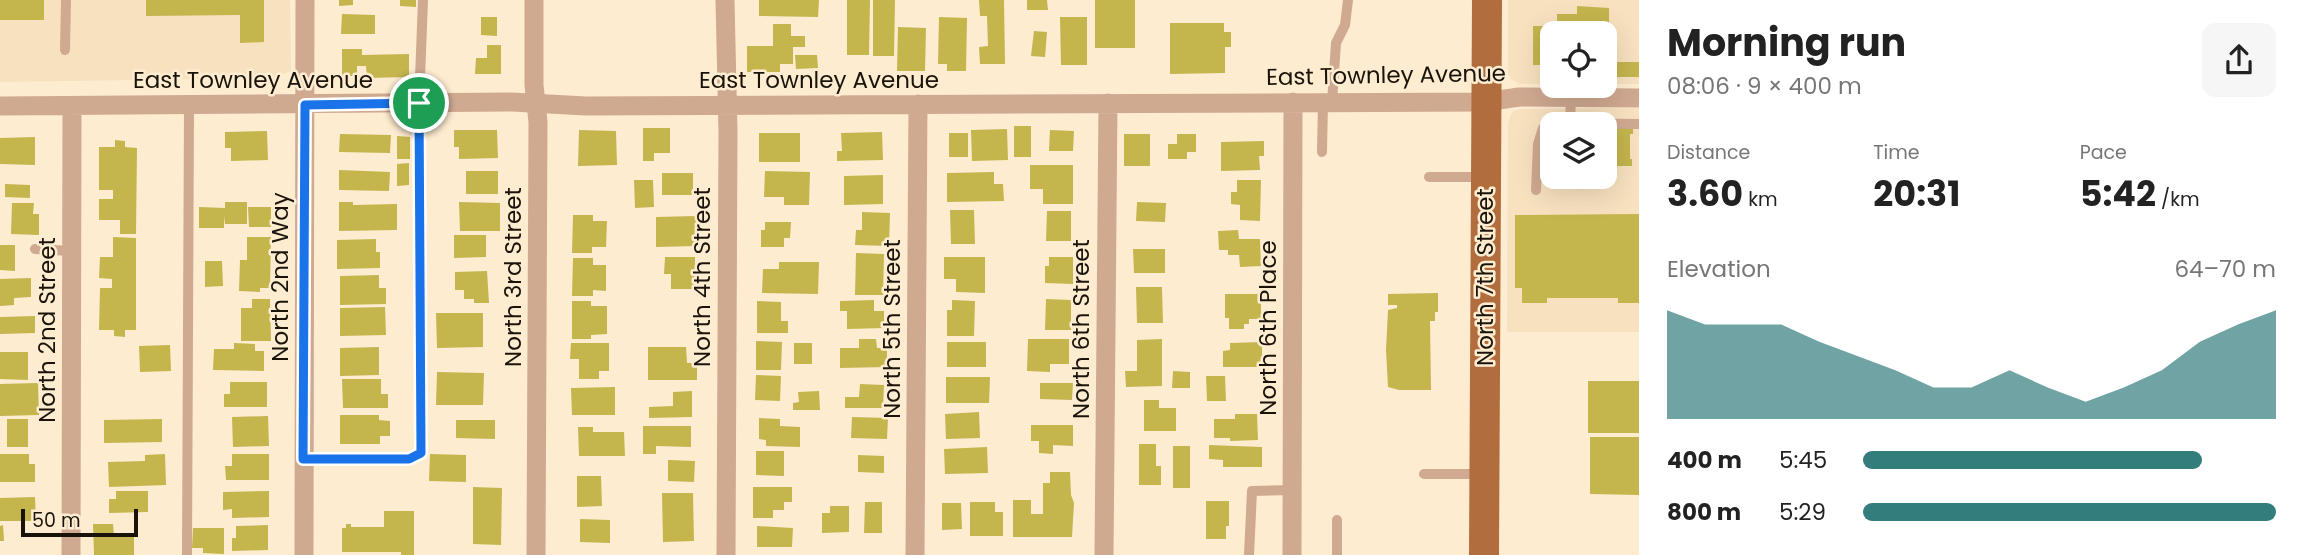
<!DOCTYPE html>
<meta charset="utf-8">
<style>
:root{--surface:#fff;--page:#f6f6f6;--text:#222;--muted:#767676;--accent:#347d7d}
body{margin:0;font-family:Poppins,sans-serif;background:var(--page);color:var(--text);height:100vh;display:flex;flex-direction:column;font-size:26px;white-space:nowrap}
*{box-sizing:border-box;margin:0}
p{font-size:23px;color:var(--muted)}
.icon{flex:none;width:38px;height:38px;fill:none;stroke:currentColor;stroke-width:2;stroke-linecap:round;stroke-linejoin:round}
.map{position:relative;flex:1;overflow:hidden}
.side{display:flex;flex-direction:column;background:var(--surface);width:665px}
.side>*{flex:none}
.fabs{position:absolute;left:1540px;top:21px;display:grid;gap:14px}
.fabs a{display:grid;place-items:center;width:77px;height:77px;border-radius:14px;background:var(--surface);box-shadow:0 7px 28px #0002;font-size:35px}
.scale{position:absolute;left:21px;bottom:18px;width:117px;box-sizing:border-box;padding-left:7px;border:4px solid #191309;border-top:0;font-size:19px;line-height:24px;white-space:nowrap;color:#191309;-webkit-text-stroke:5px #feecd1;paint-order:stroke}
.pin{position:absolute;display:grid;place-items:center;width:60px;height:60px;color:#fff;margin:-30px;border:4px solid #fff;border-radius:50%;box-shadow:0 2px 7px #0007}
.round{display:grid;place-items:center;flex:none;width:74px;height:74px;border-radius:14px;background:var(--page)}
.overview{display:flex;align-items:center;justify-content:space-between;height:119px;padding:0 28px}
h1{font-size:38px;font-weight:700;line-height:52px}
.metrics{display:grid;grid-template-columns:repeat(3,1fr);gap:10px;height:119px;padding:7px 28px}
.metrics div{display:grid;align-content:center}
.metrics b{font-size:35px;font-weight:700}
.metrics small{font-size:19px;font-weight:400}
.metrics p{font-size:19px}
.chart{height:196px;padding:14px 28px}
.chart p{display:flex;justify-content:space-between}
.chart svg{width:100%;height:126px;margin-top:7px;fill:var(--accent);opacity:.7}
ul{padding:0 28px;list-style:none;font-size:23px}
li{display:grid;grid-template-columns:112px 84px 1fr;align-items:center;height:52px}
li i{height:18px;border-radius:9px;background:var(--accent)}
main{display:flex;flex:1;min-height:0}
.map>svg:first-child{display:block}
.built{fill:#f7e1bf;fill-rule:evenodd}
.building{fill:#c4b54d}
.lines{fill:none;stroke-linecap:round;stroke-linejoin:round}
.service{stroke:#d0a991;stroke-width:10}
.minor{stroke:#d0a991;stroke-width:19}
.primary{stroke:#b16d3d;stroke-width:30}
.route-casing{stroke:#fff;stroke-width:14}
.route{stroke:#1a73e8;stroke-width:9}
.labels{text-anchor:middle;stroke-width:5;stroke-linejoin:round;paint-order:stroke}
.street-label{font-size:23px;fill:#191309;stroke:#feecd1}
</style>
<main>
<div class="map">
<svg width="1639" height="555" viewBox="0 0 1639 555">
<rect width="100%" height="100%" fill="#feecd1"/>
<path class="built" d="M0 0H290L291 71 273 78 0 82Z
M1508 0H1639V84H1605V33H1552V84H1520L1512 80 1508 74Z
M1639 108V332H1507L1508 124 1510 116 1513 111 1520 109ZM1552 124H1605V177H1552Z"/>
<path class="building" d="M0 0H44V20H0Z
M146 0H264V42L240 43V15L146 16Z
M339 0H353V5L339 6Z
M400 0H416V7L400 6Z
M759 0H819L818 17 759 16Z
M847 0H870L869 55H847Z
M873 0H895L894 56H873Z
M979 0H1004L1005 64H980L979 47 988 46 987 16H980Z
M1027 0H1047L1048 10H1027Z
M1095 0H1135V48H1095Z
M1577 6 1609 8V31H1604V33H1552V65H1533V26H1557V14H1577Z
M342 14 375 15V34H341Z
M481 17H497V36L481 35Z
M939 17 967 18 966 71H947V64H938Z
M1060 17H1087V65H1061Z
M1170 23H1224V32H1231V47H1225V73L1170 74Z
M773 24H791V36H805V47H793V64H780V72H747V46H773Z
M898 27 926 28 925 71H897Z
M1034 31 1047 32 1045 57 1031 56Z
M487 45H501V74H475L476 58H487Z
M342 49H362V55L409 54V77L367 78 366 66H357V76H342Z
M795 55H817L818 68 796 69Z
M1605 62H1639V77H1605Z
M1014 126H1031V157H1014Z
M643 128H670V153H654V161H643Z
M1605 128H1633V134H1630V159H1632V166H1605Z
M1007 129 1008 160 972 161 971 130Z
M454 130H497L498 158 459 159V147H454Z
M579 130 616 131 617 165 578 166Z
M1050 130 1074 131 1073 151H1049Z
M1549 130H1552V164H1549Z
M267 131 268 160 231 161V148H225V132Z
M882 132 883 160 837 161V151H842L841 133Z
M759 133H800V162H759Z
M949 133H968V157H949Z
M340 134 391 135 390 153 339 152Z
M1124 134H1150V166H1124Z
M1177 134H1196V152H1187V159H1168V144H1177Z
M397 136 410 137V159H397Z
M35 137V165L0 164V138Z
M115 140 125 141V147L137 148 136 234H120V220H99V199H113V190H99V147H115Z
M1264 141V156H1259L1260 170 1221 171V142Z
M409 163V185L397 186V164Z
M1030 165H1073V204H1043V189H1030Z
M339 170 390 172 389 191 339 190Z
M466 171H498V194H466Z
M765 171 810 172 809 205H784V197H764Z
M994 172V184H1003L1004 201 947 202V173Z
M662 173H693V195H662Z
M883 175V204L844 205V176Z
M634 180H653L654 207 635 208Z
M1237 180H1261L1260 221 1240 220V205L1231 204V192H1237Z
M5 184 30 185V198L5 197Z
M225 202H247V224H225L224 216V228H199V207L225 208Z
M339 202H353V205L397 204V230L339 231Z
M459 202 500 203V231H460Z
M1137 202 1166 203 1165 222 1136 221Z
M12 203H34L33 214H39V235L11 234Z
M248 207H271V227H249Z
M950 210H974L975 244H951Z
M1047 211H1071V241H1046Z
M862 212 890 213 889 246 855 245 856 230H862Z
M1639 214V303H1618V298H1547V303H1522V288H1515V215Z
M573 215H593V221H607L606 247H592V253H572Z
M696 216V246L656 247V217Z
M765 222H791L790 238H784V247H761V230H765Z
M1238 230 1239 239H1260L1261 266 1240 267 1239 255H1228V250H1219L1218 231Z
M454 235H486V257L454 258Z
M113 237 136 238V330H125V337L114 336V330H99L100 288H112V279L99 278 100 257H113Z
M247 237H271L270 288H260V292L239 291 240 260H247Z
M376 239V252H380V268L337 269V240Z
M0 245H15V271L0 270Z
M1133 249H1165V273H1134Z
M856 253 884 254 883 295H855Z
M665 257H695V289H671V274H664Z
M944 257H985V293L956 292V279H944Z
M1049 257H1073V284L1045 283V266H1049Z
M573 258H593V265H606V291L593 290V296H572Z
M205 261H222L223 286 205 287Z
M779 262H819L818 294 762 293 763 269H779Z
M487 271 489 303H474V299H464V290H455V272Z
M379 275V288H386V304L340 305V276Z
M31 278V297L14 298V305L0 306V279Z
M1136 287H1162L1163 323H1137Z
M1438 293V312H1435V321H1430L1431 390H1399L1388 387 1386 350 1388 310 1397 308V305H1388V294Z
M1225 294H1261V319H1249V324H1244V329H1229V318H1225Z
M252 299H270L271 341H241V308H252Z
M1046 299 1071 300V330H1045Z
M874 300V311H884V328L847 329V311H840V301Z
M952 300 975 301 974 336H947V310H952Z
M572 301H591V306H607V334L591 335V339H572Z
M757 301 781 302V321H788V333H757Z
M385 307 386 335 340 336V308Z
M436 313H483V347L437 348Z
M35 316V333L0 334V317Z
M859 339H876L877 348H887V367L840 368V348H859Z
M1028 339H1069V364H1050V372L1027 371Z
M1162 339V386L1126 387 1125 371H1137V340Z
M756 341 782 342 781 370H756Z
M947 342H986V367H947Z
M1262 342V367H1223V351L1230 350V343Z
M234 343 255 344V351H264V371L213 370 214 349H234Z
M571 343H609V371H599V379H579V359H570Z
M794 343H812V364H794Z
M170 345 171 371 140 372 139 346Z
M379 347V375L340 376V348Z
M648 347H686L687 363H697V380H648Z
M0 352H28V380L0 379Z
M1173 371 1190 372V388H1172Z
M437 372 484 373 483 405H436Z
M756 375 781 376 780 401 755 400Z
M1206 376H1225L1226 401H1207Z
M946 377H990L989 403H946Z
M342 379H381V394H388V408H343Z
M1588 381H1639V433H1588Z
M230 382H267V407H224V394H230Z
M38 383 39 415 0 416V384Z
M1040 383H1073L1072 400 1040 399Z
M860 384 884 385 883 408H845V397H859Z
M615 387V415H572L571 388Z
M692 391V417L649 418V407L673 406V392Z
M819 391 820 410H793V403L799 402 798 392Z
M1144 400H1159V408H1176V431H1144Z
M979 412 980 438 946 439 945 414Z
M1235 414H1257L1258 440 1230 441V438H1214V419H1235Z
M340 415H379V420L390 421V436H380V444H340Z
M268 416 269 446 233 447 232 417Z
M852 417 888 418 887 439 851 438Z
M759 418 780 419V426L800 427V447L766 446V440L759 439Z
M7 419H28V447H7Z
M162 419V442L104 443V420Z
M456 420H495V439L456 438Z
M1031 425H1073V446L1053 445V454L1039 453V441H1031Z
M643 426H691V447L656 446V454H643Z
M578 427H593V432H624L625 456H579Z
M1590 437H1639V495L1590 494Z
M1139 444H1156V466H1161V485H1139Z
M1209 445 1262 447V467H1223V460L1209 459Z
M1173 446H1190V488H1173Z
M987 447 988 473 945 474 944 449Z
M756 451H784V476L756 475Z
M0 454H29V464H35V482H0Z
M165 454 166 485 109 487 108 462 145 461V455Z
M232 454H269V480H226L225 466H232Z
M430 454 466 455V482L429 481Z
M858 455 884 456V473L858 472Z
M668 460 695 461 694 482 668 481Z
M1050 472H1070L1071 495 1074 503 1072 537H1013V500H1031V514H1043V483H1050Z
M577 476H601L602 506 577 507Z
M473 487 502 488 501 545 473 544Z
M753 487H792V502H784V510H773V518H753Z
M116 491H148V512L109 513V499H116Z
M269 491V517L232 518V509L223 510V492Z
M662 493H693L694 541 663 542Z
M35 497 36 521H0V498Z
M1206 501H1229V526H1226V539H1206Z
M865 502H882V533H864Z
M970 502H995V512H1003V536H970Z
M942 503H961L962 529 942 530Z
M830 506H849V532L822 533V513H830Z
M384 511H414V555H401V552H342V528H346V524H351V527H384Z
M580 519 610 520V543L580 542Z
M93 524H113L114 536 134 535V555H94Z
M3 525 4 541H0V526Z
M268 525V550L232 551V538H236V526Z
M757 526 793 528 792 547H757Z
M193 528H224V554L203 553V548H192Z"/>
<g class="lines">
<path class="service" d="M65 50 66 0
M1332 102 1336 43 1345 25 1348 0
M1570 123 1571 97
M1322 152 1323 102
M1429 177H1484
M1536 190 1538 144 1543 128 1551 123 1639 124
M35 249 71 251
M303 459H409L421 453 419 104 423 0
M1424 474H1480
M187 555 189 105
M1249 555 1252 491 1292 490
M1337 555V520"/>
<path class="minor" d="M534 0V85L538 122 536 555
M725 0 728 132 726 555
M0 106 512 102 586 106 1485 102 1519 97 1639 98
M71 555 72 106
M304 555 305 0
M915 555 918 104
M1104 555 1108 103
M1292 555 1293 102"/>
<path class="primary" d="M1484 555 1487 0"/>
</g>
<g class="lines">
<defs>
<path id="route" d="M419 103 421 453 409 459H303L305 105Z"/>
</defs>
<use href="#route" class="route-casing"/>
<use href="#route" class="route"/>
</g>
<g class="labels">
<g class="street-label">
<text transform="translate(1386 75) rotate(-1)" y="8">East Townley Avenue</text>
<text x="253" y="88">East Townley Avenue</text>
<text x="819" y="88">East Townley Avenue</text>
<text transform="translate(280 277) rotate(-90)" y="8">North 2nd Way</text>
<text transform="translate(513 277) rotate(-90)" y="8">North 3rd Street</text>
<text transform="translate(702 277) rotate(-90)" y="8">North 4th Street</text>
<text transform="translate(1485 277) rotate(-90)" y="8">North 7th Street</text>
<text transform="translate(1268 328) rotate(-90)" y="8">North 6th Place</text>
<text transform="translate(892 329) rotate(-90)" y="8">North 5th Street</text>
<text transform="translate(1081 329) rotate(-90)" y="8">North 6th Street</text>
<text transform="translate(47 330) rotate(-90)" y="8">North 2nd Street</text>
</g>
</g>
</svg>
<div class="fabs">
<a><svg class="icon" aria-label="locate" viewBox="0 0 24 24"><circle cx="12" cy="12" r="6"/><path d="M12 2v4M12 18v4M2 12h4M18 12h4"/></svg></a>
<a><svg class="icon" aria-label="layers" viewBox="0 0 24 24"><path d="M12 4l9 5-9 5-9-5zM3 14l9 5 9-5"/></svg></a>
</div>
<div class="scale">50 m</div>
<div class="pin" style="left:419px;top:103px;background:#1e9e55"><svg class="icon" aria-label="arrive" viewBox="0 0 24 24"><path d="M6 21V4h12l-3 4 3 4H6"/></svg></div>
</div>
<section class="side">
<div class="overview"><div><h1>Morning run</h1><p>08:06 · 9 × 400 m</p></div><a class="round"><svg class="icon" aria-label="share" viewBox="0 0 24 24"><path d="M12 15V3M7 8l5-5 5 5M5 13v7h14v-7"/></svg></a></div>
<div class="metrics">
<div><p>Distance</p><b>3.60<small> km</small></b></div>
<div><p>Time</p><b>20:31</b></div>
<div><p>Pace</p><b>5:42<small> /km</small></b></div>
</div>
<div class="chart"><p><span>Elevation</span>64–70 m</p>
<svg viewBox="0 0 160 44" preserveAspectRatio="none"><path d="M0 44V6L10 11L20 11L30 11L40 17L50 22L60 27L70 33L80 33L90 27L100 33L110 38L120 33L130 27L140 17L150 11L160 6V44z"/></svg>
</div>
<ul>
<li><b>400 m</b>5:45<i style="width:82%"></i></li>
<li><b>800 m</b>5:29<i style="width:100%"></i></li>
</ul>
</section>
</main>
